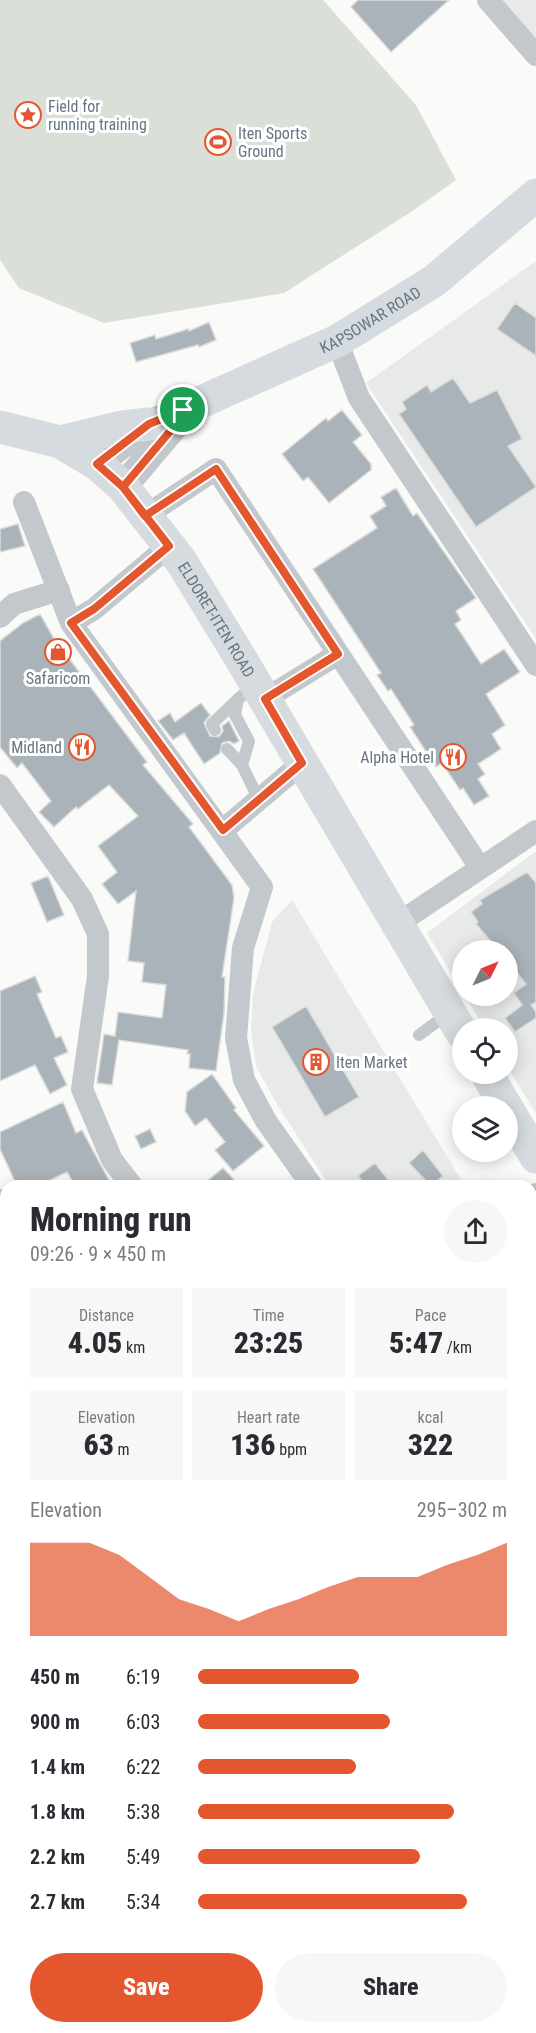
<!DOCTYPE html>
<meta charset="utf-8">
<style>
:root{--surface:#fff;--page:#f7f7f7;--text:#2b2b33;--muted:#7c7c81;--accent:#e4572e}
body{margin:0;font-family:"Roboto Condensed",sans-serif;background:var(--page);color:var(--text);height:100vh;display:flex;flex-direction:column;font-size:22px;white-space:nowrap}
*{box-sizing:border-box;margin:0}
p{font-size:20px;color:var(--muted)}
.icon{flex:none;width:33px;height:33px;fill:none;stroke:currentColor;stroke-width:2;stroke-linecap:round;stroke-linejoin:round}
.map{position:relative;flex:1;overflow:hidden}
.drawer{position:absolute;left:0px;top:1180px;width:537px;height:854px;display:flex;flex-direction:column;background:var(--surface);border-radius:18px 18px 0 0;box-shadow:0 3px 15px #0003}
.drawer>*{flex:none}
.needle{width:39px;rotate:47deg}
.tools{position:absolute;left:452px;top:940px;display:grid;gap:12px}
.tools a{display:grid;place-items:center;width:66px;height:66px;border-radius:50%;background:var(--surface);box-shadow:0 3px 15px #0003;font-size:30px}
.pin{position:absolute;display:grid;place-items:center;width:51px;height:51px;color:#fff;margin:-26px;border:3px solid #fff;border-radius:50%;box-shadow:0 2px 6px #0007}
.round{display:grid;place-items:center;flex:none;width:63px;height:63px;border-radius:32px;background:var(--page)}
.headline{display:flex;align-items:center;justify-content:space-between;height:102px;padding:0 30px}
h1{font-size:33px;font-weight:800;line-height:45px}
.metrics{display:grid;grid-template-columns:repeat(3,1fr);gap:9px;height:102px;padding:6px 30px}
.metrics div{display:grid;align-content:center;border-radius:0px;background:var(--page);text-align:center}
.metrics b{font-size:30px;font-weight:800}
.metrics small{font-size:16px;font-weight:400}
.metrics p{font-size:16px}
.chart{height:168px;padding:12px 30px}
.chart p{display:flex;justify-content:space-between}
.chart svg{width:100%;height:108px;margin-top:6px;fill:var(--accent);opacity:.7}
.cta{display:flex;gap:12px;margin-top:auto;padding:12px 30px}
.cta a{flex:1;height:69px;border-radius:36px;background:var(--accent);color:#fff;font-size:24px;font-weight:800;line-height:69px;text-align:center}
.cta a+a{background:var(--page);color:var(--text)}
ul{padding:0 30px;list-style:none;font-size:20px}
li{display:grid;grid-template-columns:96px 72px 1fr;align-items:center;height:45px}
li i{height:15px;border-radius:8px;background:var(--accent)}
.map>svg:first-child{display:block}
.built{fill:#e8e9e9}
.green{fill:#dadfd7}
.building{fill:#aab3b9;stroke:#dcdcda;stroke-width:1.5}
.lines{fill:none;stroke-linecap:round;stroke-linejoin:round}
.service{stroke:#c3c8cc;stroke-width:12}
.minor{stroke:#c3c8cc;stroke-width:22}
.tertiary{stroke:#c3c8cc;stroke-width:28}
.secondary{stroke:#d6dbdf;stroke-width:33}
.primary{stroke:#d6dbdf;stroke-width:33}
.route-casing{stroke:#fff;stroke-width:12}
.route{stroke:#e4572e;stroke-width:8}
.labels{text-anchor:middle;stroke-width:6;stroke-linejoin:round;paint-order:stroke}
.poi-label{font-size:16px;fill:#657683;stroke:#fff;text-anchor:start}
.street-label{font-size:16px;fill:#657683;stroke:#fff}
</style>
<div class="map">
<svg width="536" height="2033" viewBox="0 0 536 2033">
<rect width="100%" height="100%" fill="#fafaf8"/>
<path class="built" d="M503 0H536V43Z
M536 261V639L366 383Z
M536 851V1114L507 1066V1029H485L465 996H507V951H462V991L427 933Z
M292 900 465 1186H333L325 1179 278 1106 256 1066 251 1029 253 994 272 922Z"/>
<path class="green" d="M0 0H323L416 105 456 180 411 212 284 293 104 323 19 288 0 260Z"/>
<path class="building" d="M358 0H449L391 52 351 7Z
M515 303 536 318V356L497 329Z
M209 322 216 340 199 347 198 345 136 362 130 343 155 335 156 339 188 329 189 331Z
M453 378 470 403 497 390 522 439 508 446 536 487 476 527 399 414 406 409 402 402 427 385 431 392Z
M342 410 362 435 353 442 371 464V470L329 503 308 477 303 481 282 454 326 418 328 421Z
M396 488 413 516 417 513 476 598 456 611 461 620 455 624 481 664 504 649 520 672 486 694 505 725 492 734 501 749 478 764 485 774 478 779 489 796 474 805 463 788 460 790 442 763 436 767 410 727 414 725 391 689 388 691 377 675 381 673 313 569 377 528 370 516 386 506 381 497Z
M18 524 25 546 0 552V529Z
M40 614 53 637 147 762 143 765 193 824 189 827 232 885 234 898 222 977H225L224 1013 216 1071 189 1068 190 1054H187L188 1050 119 1040 112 1085 97 1083 104 1034 115 1036 118 1012 162 1018 166 985 142 982 144 963 128 961 136 891 118 904 102 884 117 872 98 846 138 816 109 785 78 809 76 807 54 827 39 812 51 801 22 763 17 768 0 747V641L23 623Z
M201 703 210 715 204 723 210 736 219 737 223 731 222 726 229 721 239 741 234 744 229 741 222 743 220 753 204 764 184 733 173 740 158 721 170 713 175 722Z
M527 872 536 883V1002L531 1005 536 1012V1018L515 1032 505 1018 522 1005 514 993 526 984 507 960V951H499L476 924 478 922 471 912 482 904 480 900Z
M48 876 64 915 47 922 31 883Z
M35 976 42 992 37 994 56 1038 61 1036 68 1052 54 1058 67 1085 50 1094 35 1065 0 1081V991Z
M306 1006 359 1097 325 1117 272 1027Z
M212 1074 236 1108 234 1110 264 1146 233 1171 215 1150 225 1142 206 1118 195 1126 185 1111 187 1092Z
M63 1102 76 1133 82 1130 112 1186H75L67 1172 38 1186H17L0 1149V1132Z
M150 1129 156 1142 141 1149 135 1136Z
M423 1150 443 1176 431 1186 409 1163Z
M375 1163 393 1186H366L358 1176Z
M223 1168 240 1186H201Z"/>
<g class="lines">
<path class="service" d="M255 685 238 699 235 715 249 741 242 765 259 800
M215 730 212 724 238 699
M227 749 242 765
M419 1035 449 1013"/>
<path class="minor" d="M488 0 536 55
M337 341 359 398 536 665
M24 502 71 623 262 887 243 948 236 1038 244 1080 266 1121 312 1186
M145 516 216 469 479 866
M0 617 14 604 59 590
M71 623 94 609 169 546
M265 699 338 654
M0 785 82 899 98 934V976L82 1089 112 1160 132 1186
M223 830 302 763
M397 924 536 831
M531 1197 536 1194
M0 1200 6 1214
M531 1419 536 1415
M531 1473 536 1492
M531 1660 536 1658
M0 1933 6 1930
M0 2011 6 2020
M406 2033 409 2028"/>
<path class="tertiary" d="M97 464 149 424 183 410
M123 487 172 429 183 410"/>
<g class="secondary">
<path id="s1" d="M183 410 337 341 434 281 536 195"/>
<path d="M60 442 122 427 149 424"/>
</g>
<g class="primary">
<path id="s2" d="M0 427 60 442 97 464 123 487 181 561 241 659 462 1033"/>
<path d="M487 1074 506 1107"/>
<path d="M507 1108 536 1157"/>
</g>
</g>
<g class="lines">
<defs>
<path id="route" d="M183 410 172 429 123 487 169 546 94 609 71 623 223 830 302 763 265 699 338 654 216 469 145 516 123 487 97 464 149 424 183 410"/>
</defs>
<use href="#route" class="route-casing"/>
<use href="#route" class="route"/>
</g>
<defs>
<symbol id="sight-ring" viewBox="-11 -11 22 22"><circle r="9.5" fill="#fff" stroke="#e4572e" stroke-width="1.5"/><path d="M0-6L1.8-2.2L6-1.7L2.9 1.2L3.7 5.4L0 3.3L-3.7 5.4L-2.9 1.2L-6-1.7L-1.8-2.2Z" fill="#e4572e"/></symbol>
<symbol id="stadium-ring" viewBox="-11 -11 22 22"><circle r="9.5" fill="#fff" stroke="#e4572e" stroke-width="1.5"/><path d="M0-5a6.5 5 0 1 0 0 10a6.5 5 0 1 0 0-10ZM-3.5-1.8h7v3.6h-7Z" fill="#e4572e"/></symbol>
<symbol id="shop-ring" viewBox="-11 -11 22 22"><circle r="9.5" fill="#fff" stroke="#e4572e" stroke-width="1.5"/><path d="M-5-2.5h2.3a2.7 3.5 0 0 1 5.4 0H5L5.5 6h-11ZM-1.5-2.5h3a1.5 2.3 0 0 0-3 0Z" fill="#e4572e"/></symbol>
<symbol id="restaurant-ring" viewBox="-11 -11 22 22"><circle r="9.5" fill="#fff" stroke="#e4572e" stroke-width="1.5"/><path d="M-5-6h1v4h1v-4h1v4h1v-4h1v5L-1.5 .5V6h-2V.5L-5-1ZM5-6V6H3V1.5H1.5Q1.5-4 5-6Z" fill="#e4572e"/></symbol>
<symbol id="building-ring" viewBox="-11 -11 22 22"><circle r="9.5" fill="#fff" stroke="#e4572e" stroke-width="1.5"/><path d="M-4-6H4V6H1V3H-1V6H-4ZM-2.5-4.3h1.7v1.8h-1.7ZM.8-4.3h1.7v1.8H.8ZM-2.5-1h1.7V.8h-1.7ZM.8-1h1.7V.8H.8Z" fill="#e4572e"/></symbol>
</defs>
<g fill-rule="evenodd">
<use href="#sight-ring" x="13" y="100" width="30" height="30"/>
<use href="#stadium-ring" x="203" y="127" width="30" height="30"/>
<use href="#shop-ring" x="43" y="637" width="30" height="30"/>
<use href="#restaurant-ring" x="67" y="732" width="30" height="30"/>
<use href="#restaurant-ring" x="438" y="742" width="30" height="30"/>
<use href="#building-ring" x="301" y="1047" width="30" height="30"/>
</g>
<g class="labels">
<g class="poi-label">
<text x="48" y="112">Field for<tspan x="48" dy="18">running training</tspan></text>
<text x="238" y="139">Iten Sports<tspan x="238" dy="18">Ground</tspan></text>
<text x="58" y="684" text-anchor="middle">Safaricom</text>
<text x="62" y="753" text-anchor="end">Midland</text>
<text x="434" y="763" text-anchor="end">Alpha Hotel</text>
<text x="336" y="1068">Iten Market</text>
</g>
<g class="street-label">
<text dy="6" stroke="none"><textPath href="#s1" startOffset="208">KAPSOWAR ROAD</textPath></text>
<text dy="6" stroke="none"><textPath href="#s2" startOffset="302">ELDORET-ITEN ROAD</textPath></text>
</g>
</g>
</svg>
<div class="tools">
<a><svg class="needle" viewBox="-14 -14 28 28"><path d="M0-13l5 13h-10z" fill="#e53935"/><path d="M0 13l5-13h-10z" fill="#7c7c81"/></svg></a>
<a><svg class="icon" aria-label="locate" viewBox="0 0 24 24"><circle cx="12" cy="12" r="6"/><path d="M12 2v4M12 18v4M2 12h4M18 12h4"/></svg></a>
<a><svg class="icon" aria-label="layers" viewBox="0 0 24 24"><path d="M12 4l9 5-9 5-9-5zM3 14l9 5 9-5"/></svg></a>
</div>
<div class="pin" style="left:183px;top:410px;background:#1e9e55"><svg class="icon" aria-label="arrive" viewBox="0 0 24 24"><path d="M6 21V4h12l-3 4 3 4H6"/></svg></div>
<section class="drawer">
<div class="headline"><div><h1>Morning run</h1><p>09:26 · 9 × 450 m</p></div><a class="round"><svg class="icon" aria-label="share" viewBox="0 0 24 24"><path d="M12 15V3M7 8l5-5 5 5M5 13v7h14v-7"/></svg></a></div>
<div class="metrics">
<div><p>Distance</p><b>4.05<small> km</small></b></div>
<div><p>Time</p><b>23:25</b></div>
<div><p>Pace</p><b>5:47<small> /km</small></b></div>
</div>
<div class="metrics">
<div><p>Elevation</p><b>63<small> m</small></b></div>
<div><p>Heart rate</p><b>136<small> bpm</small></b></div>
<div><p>kcal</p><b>322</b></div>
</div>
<div class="chart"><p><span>Elevation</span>295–302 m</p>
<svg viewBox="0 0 160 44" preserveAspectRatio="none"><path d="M0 44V6L10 6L20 6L30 11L40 20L50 29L60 33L70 38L80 33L90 29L100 24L110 20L120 20L130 20L140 15L150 11L160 6V44z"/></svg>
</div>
<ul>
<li><b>450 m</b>6:19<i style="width:52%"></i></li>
<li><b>900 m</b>6:03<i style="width:62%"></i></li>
<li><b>1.4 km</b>6:22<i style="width:51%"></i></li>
<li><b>1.8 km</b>5:38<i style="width:83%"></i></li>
<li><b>2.2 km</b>5:49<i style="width:72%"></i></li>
<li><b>2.7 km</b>5:34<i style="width:87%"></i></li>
</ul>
<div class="cta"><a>Save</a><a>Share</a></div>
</section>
</div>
